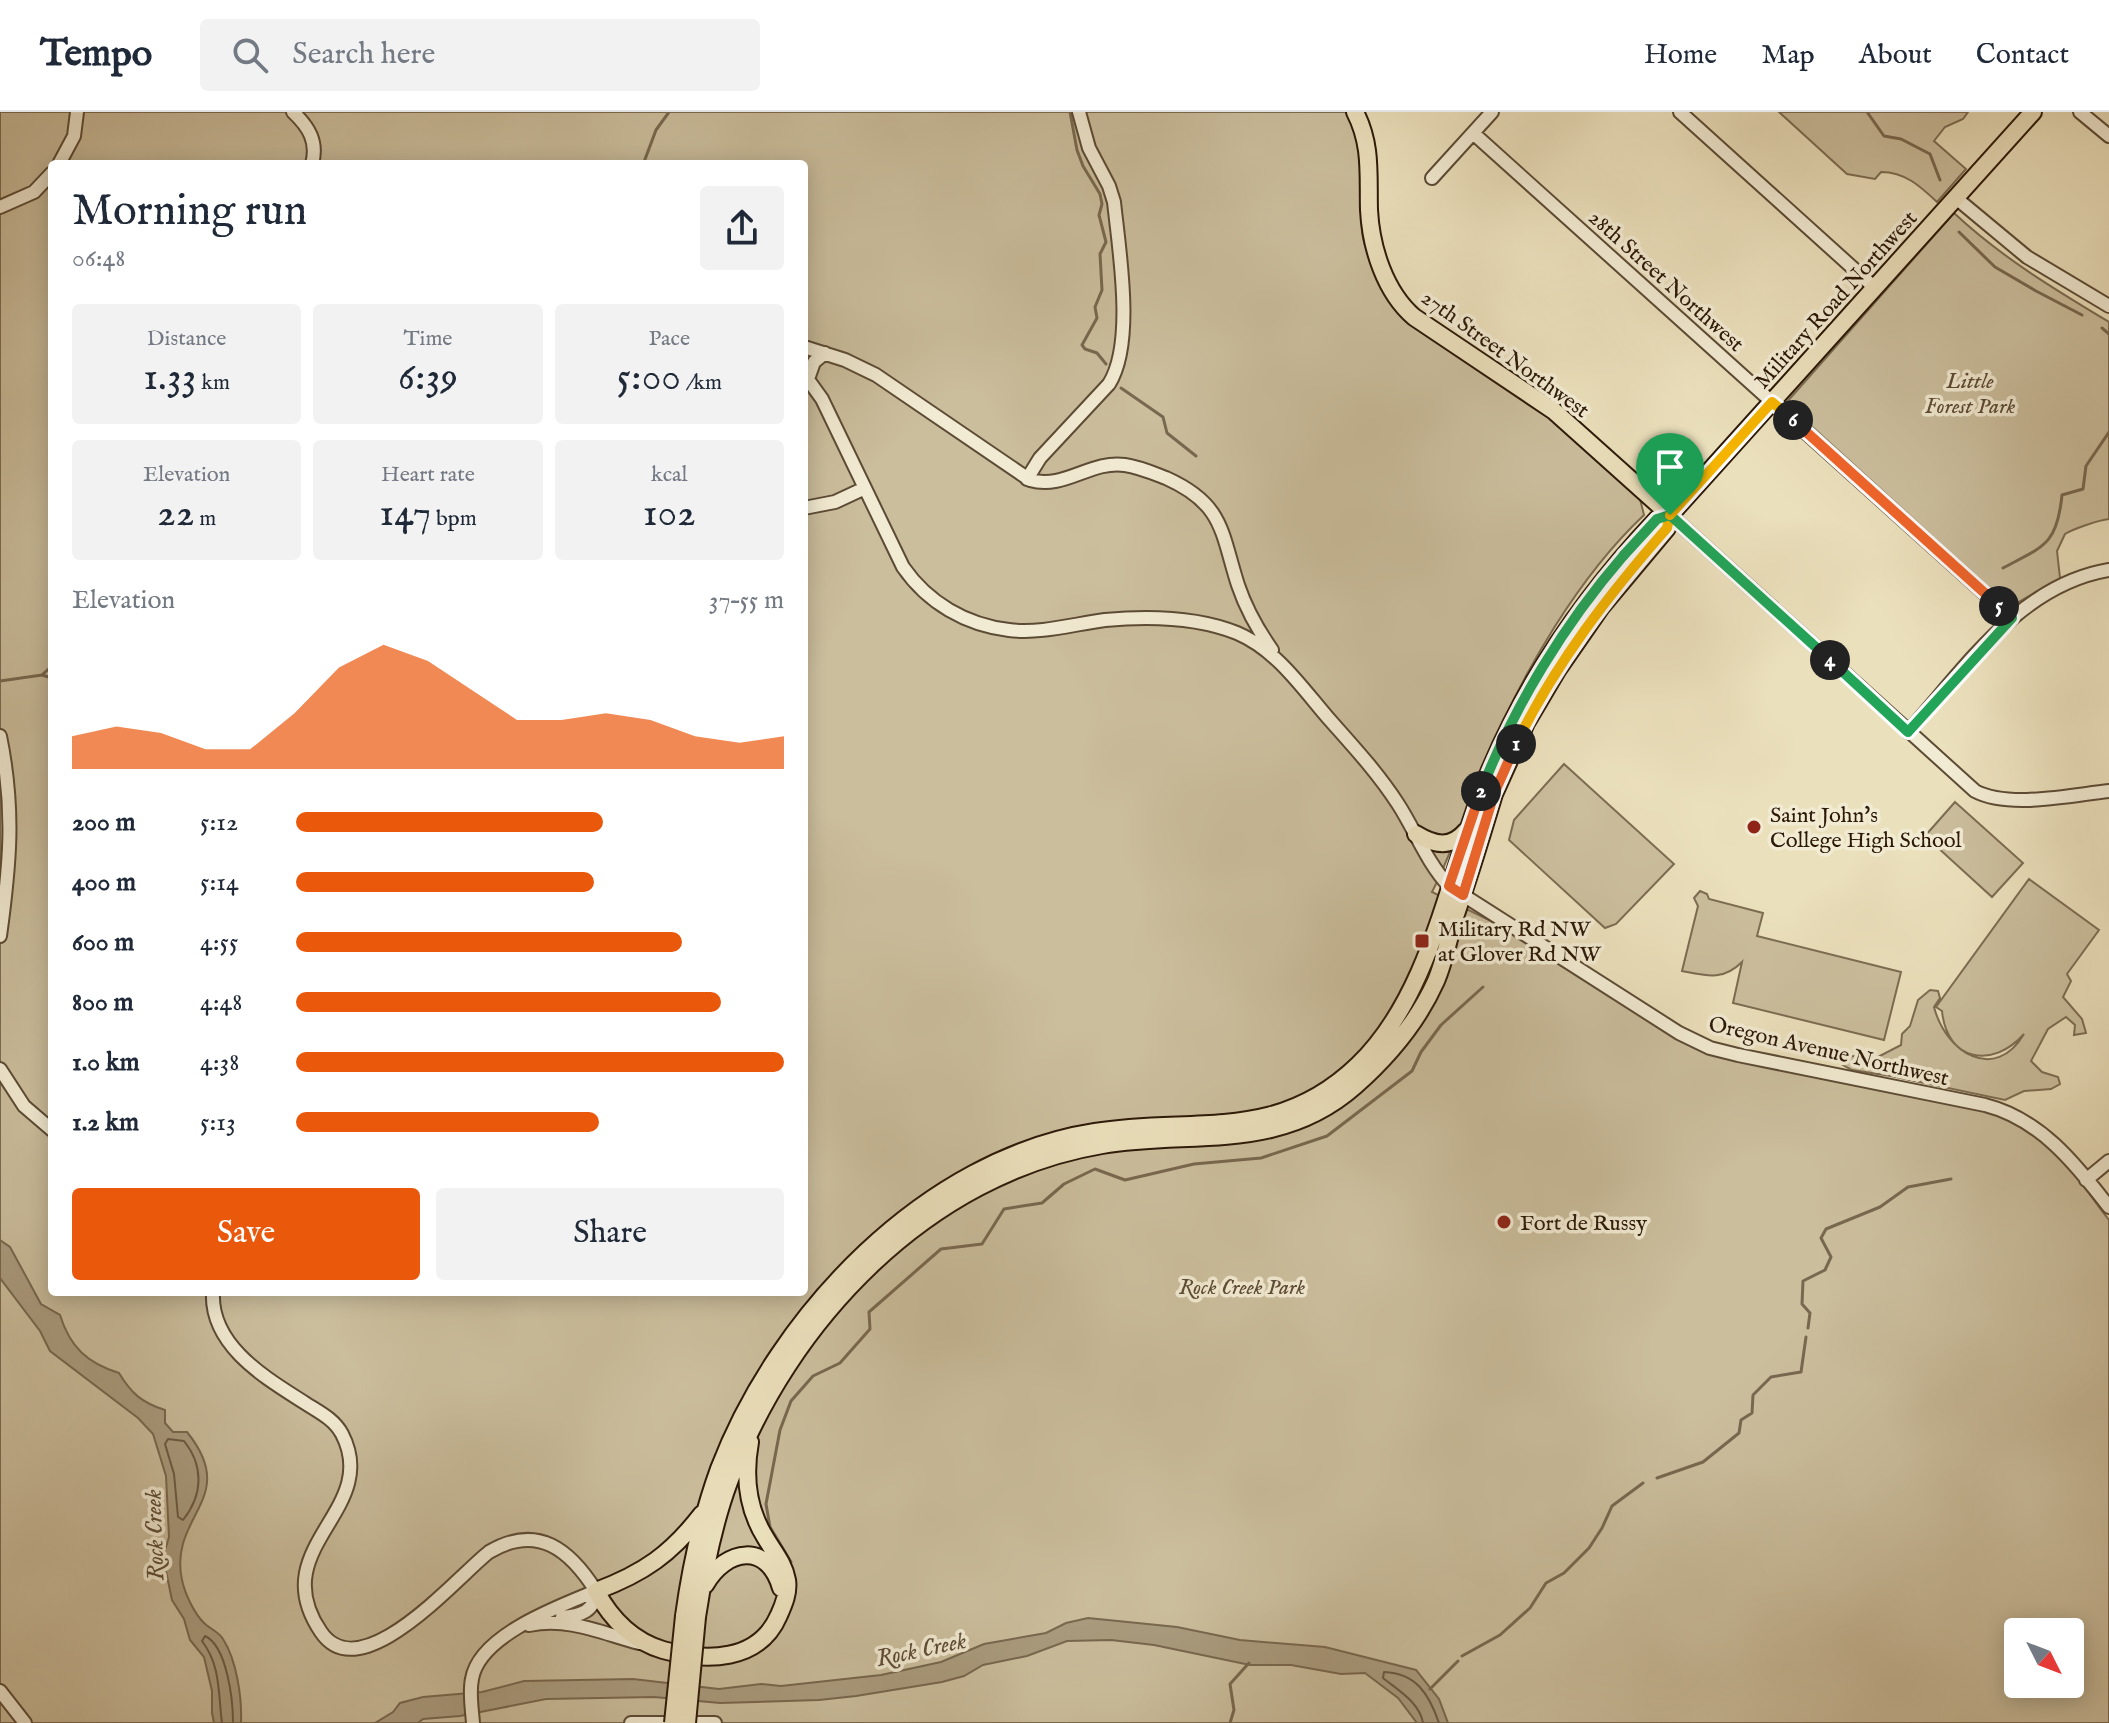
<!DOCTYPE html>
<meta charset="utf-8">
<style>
:root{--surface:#fff;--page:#f2f2f3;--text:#1f2937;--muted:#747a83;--line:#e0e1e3;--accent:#ea580c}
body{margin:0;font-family:"IM FELL English",serif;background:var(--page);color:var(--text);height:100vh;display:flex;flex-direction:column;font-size:30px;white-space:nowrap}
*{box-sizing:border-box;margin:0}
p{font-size:26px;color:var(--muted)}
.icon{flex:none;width:44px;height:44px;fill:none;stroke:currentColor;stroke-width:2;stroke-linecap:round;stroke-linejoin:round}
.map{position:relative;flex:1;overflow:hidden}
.drawer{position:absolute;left:48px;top:48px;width:760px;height:1136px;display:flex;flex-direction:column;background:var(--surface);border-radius:8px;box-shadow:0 4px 20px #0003}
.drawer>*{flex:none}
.needle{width:52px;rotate:132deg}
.controls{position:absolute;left:2004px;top:1506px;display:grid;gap:16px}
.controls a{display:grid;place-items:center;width:80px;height:80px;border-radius:8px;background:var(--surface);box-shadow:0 4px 20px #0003;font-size:40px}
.pin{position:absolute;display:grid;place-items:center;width:68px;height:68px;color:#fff;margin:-82px -34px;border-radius:50% 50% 50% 0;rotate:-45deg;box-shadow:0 0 8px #0007}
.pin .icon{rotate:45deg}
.km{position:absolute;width:40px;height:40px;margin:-20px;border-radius:50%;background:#222;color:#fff;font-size:22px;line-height:40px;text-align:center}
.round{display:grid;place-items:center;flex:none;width:84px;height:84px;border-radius:8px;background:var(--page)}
.overview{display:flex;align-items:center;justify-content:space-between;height:136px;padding:0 24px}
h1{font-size:44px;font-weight:600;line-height:60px}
.metrics{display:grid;grid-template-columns:repeat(3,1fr);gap:12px;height:136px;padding:8px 24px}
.metrics div{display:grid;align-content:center;border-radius:8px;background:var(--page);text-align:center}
.metrics b{font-size:40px;font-weight:600}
.metrics small{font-size:22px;font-weight:400}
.metrics p{font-size:22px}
.chart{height:224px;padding:16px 24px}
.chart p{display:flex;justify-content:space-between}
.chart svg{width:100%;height:144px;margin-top:8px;fill:var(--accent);opacity:.7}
.button{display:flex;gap:16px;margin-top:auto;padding:16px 24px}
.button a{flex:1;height:92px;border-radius:8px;background:var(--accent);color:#fff;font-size:32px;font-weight:600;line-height:92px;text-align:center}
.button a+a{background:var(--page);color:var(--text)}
ul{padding:0 24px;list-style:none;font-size:26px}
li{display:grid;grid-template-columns:128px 96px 1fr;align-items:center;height:60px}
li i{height:20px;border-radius:10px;background:var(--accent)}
header{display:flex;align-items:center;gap:48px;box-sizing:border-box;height:112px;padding:0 40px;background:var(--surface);border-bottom:2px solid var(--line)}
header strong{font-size:38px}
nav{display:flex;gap:44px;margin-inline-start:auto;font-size:28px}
.search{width:560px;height:72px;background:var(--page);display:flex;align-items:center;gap:20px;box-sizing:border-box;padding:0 28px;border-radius:8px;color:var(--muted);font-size:30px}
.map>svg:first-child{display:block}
.green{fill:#cbbe9d;stroke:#7c6c52;stroke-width:2;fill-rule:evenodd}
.water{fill:#aa9c7f;stroke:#78684f;stroke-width:2}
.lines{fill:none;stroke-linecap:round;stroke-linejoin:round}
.shore{stroke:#6b5a44;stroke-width:2}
.stream{stroke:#78684f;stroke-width:3}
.minor-casing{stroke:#5c4b35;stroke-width:16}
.major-casing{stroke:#2c1908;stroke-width:20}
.minor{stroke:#f2ebd3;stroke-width:12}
.major{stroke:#ebe0bc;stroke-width:16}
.major-bridge-casing{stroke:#2c1908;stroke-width:20;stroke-linecap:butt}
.major-bridge{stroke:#ebe0bc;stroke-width:16}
.split-1-casing{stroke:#fff;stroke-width:16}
.split-2-casing{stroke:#fff;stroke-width:16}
.split-3-casing{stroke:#fff;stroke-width:16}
.split-4-casing{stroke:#fff;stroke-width:16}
.split-5-casing{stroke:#fff;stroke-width:16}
.split-6-casing{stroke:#fff;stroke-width:16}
.split-7-casing{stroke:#fff;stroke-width:16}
.split-1{stroke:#f5b400;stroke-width:10}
.split-2{stroke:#f0652b;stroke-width:10}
.split-3{stroke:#22a559;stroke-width:10}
.split-4{stroke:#22a559;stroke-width:10}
.split-5{stroke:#22a559;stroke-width:10}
.split-6{stroke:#f0652b;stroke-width:10}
.split-7{stroke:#f5b400;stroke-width:10}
.poi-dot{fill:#8f2418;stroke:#f2ebd3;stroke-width:3}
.labels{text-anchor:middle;stroke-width:7;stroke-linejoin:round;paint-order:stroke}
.street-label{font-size:22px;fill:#2c1908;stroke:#f2ebd3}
.park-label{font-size:22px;font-style:italic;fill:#5c4b35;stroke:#f2ebd3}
.poi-label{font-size:22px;fill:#2c1908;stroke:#f2ebd3;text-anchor:start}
.water-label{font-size:24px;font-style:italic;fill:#5e4d38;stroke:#f2ebd3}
</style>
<header>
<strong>Tempo</strong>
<div class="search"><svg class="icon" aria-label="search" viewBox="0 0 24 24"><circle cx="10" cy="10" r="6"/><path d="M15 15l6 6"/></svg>Search here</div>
<nav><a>Home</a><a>Map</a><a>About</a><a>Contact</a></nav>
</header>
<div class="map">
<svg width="2109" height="1611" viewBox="0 0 2109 1611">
<rect width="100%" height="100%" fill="#ebe0bc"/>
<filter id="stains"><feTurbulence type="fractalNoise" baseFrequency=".0025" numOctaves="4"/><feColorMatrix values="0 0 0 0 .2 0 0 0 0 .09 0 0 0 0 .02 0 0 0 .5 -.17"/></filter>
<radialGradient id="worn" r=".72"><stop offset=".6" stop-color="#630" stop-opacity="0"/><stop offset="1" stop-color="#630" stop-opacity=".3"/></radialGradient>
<path class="green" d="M0 0H1347C1370 36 1358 78 1362 119 1364 139 1375 160 1384 178L1548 303 1640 387 1644 403C1579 464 1522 561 1488 644 1468 689 1454 737 1432 780L1493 810 1670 921 1995 1000C2005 1005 2015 1008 2024 1013 2059 1033 2085 1078 2109 1108V1611H0ZM52 52H804V1180H52ZM2018 1520H2070V1572H2018Z
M1779 0H1968L1963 7 1945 15 1934 29 1966 57 1937 90C1920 74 1905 60 1881 60L1875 67 1847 62Z
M1954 101C2001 145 2054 177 2109 210V407C2099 408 2073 417 2065 422L2057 439 2060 466 2010 495 1786 291Z
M1564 652 1674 752 1616 812 1605 816 1509 728 1514 708Z
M1955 690 2023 751 1992 785 1925 724Z
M2029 767 2099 818 2067 862 2071 869 2063 885 2082 907 2086 921 2074 923 2075 913 2066 905 2048 917 2031 949 2042 960 2058 965 2060 972 2051 977 2024 979 2005 988 1891 964 1852 958 1843 953 1847 944 1878 945 1901 933 1902 922 1910 914 1918 888 1930 878 1938 879 1940 886 1934 895C1946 941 1995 971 2024 922 1993 957 1947 950 1942 899L1936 895Z
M1700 779 1707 782 1709 787 1763 801 1757 824 1901 860 1884 928 1733 891 1742 850C1723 869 1707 864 1682 859L1698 794 1694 786Z"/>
<path class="water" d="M0 1128 10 1135 41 1192 60 1203C70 1235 87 1251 119 1261 131 1281 142 1291 165 1298V1311L173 1320H187C241 1387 168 1403 182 1468 185 1482 194 1501 204 1511 210 1517 219 1520 223 1527 237 1549 242 1586 241 1611H214L212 1601V1579L204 1545 190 1528 184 1507 172 1488 163 1445 169 1425 166 1364 153 1322 138 1306 50 1239 40 1219 0 1166Z
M1088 1506 1177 1515 1240 1528 1325 1535 1416 1558 1439 1587 1448 1611H1417L1398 1586 1365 1561 1341 1562 1291 1553H1250L1154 1533 1111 1528 1067 1529 1027 1544 983 1553 964 1564 942 1570 856 1584 819 1588 720 1591 654 1585 546 1587 460 1604 423 1607 418 1611H375L393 1600 400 1591 423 1585 482 1580 524 1569 633 1567 719 1577 761 1572 781 1574 881 1563 941 1550 984 1532 1046 1521 1066 1511Z"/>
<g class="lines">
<path class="shore" d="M168 1327 184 1329C204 1354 203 1383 183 1408L178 1405 174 1362 165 1332Z
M222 1611C218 1581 221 1554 202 1529L205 1524C227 1534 233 1588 233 1611
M1423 1611C1420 1591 1398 1578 1383 1566L1384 1560C1416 1561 1429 1582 1439 1611"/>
<path class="stream" d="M1070 0 1077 38 1083 54 1100 82 1102 92 1099 103 1106 130 1100 142 1102 178 1095 195 1097 206 1082 233 1085 237 1097 241 1106 252
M1867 0 1884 24 1901 27 1930 42 1940 68
M644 50 656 18 669 0
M1959 120 1995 155 2036 179 2082 203
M2102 216 2109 222
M1121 276 1163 305 1167 321 1196 344
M2003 456C2044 434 2057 433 2062 383L2083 377 2086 354 2109 320
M43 562 52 554
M0 569 42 563 52 566
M1808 1216 1810 1201 1802 1192 1803 1169 1825 1158 1831 1145 1821 1126 1826 1117 1880 1095 1908 1075 1951 1067
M1657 1366 1703 1350 1739 1321 1741 1308 1752 1301 1753 1283 1771 1265 1801 1260 1806 1225
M791 1450 770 1415 766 1392 780 1318 791 1289 813 1264 840 1251 870 1217 869 1200 941 1137 982 1132 1004 1097 1042 1091 1064 1072 1095 1057 1125 1068 1194 1052 1261 1046 1327 1024 1412 959 1421 940 1441 913 1483 875
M1462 1544 1500 1523 1530 1496 1546 1471 1564 1461 1589 1436 1602 1416 1612 1394 1643 1371
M1430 1577 1458 1549
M1230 1611 1234 1598 1230 1572 1249 1551"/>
<defs>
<path id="minor" d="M293 0C309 15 318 30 312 52
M1680 0 1875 176
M2080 0 2109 24
M1473 21 2012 506
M59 52 74 24 77 0
M1432 66 1492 0
M1956 86 2027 145 2109 194
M0 95 34 80 52 61
M804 235 845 248 876 263 1030 368C1065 378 1090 348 1125 353 1139 355 1153 361 1166 366 1224 392 1221 420 1238 473 1246 497 1258 518 1272 538
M804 262 822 287 903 455C928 491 966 513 1009 518 1041 522 1074 512 1105 508 1148 504 1197 505 1237 521 1277 538 1302 576 1329 607 1353 634 1378 661 1398 692 1415 718 1427 751 1449 774L1679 921 1710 936 1738 943 1985 993C2040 1007 2075 1051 2109 1095
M808 267 814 250 825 241
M1027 367 1040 346 1109 272C1135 231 1119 138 1114 90L1109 74 1089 36 1079 0
M804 396 835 390 865 376
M1670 403 1975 679C2009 697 2071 683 2109 679
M1908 620C1965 557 2019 473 2109 458
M0 624C15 697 10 752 0 824
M0 957 24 994 52 1018
M2086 1068 2109 1049
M213 1180C210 1234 266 1266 305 1291 319 1300 334 1307 342 1322 382 1399 263 1435 321 1520 361 1579 458 1464 489 1440 538 1411 570 1438 596 1479
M562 1505C581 1504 595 1499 596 1479
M529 1513C569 1505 601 1521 639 1531
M0 1579 25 1611
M473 1611C472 1597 469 1581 472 1567 479 1523 560 1494 596 1479
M631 1611H715"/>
<path id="major" d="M1355 0C1372 33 1368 62 1369 98 1371 136 1385 180 1414 205L1554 299 1670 403
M1416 722C1434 733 1451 737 1466 719
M702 1402C671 1442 644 1461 596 1479 611 1507 633 1529 663 1538 706 1550 759 1550 779 1503 784 1492 789 1480 787 1468 784 1451 773 1439 765 1425 747 1396 744 1363 750 1330
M705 1473C726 1436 768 1430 781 1476
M684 1504C691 1453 702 1404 719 1357 778 1202 926 1046 1095 1020 1194 1004 1276 1032 1358 953 1434 880 1450 753 1490 658 1529 565 1588 480 1657 407L1670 403
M697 1505C704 1459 713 1413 729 1370 788 1209 928 1062 1102 1033 1193 1018 1279 1041 1355 974 1388 945 1418 909 1436 869 1445 848 1449 824 1456 802 1470 762 1482 722 1494 682L1526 611 1558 557 1601 495 1667 416 1670 403 2033 0"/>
</defs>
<use href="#minor" class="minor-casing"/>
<use href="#major" class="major-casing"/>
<use href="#minor" class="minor"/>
<use href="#major" class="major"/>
<defs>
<path id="major-bridge" d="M673 1611 684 1504
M687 1611 697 1505"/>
</defs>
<use href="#major-bridge" class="major-bridge-casing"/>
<use href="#major-bridge" class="major-bridge"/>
</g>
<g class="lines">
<defs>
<path id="split-1" d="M1516 632C1555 552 1609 482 1667 416L1670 403"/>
<path id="split-2" d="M1481 679 1449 774 1463 783 1494 682 1516 632"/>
<path id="split-3" d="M1481 679C1514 594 1565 511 1624 443"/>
<path id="split-4" d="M1624 443 1657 407 1670 403 1830 548"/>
<path id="split-5" d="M1830 548 1908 620 2012 506 1999 494"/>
<path id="split-6" d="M1793 308 1999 494"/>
<path id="split-7" d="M1670 403 1772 290 1793 308"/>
</defs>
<use href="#split-1" class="split-1-casing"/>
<use href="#split-2" class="split-2-casing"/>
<use href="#split-3" class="split-3-casing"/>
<use href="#split-4" class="split-4-casing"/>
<use href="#split-5" class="split-5-casing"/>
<use href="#split-6" class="split-6-casing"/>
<use href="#split-7" class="split-7-casing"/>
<use href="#split-1" class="split-1"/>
<use href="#split-2" class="split-2"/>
<use href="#split-3" class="split-3"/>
<use href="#split-4" class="split-4"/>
<use href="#split-5" class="split-5"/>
<use href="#split-6" class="split-6"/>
<use href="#split-7" class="split-7"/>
</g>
<g class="poi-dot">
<circle cx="1754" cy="715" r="8"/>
<rect x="1414" y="821" width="16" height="16" rx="4"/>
<circle cx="1504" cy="1110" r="8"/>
</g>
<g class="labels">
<g class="street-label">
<text transform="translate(1667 168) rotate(42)" y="8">28th Street Northwest</text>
<text transform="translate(1835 187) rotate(-48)" y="8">Military Road Northwest</text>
<text transform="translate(1506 241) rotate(36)" y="8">27th Street Northwest</text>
<text transform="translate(1829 938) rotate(13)" y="8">Oregon Avenue Northwest</text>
</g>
<g class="park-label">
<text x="1970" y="276">Little<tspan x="1970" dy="25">Forest Park</tspan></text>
<text x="1242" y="1182">Rock Creek Park</text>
</g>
<g class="poi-label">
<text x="1770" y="710">Saint John's<tspan x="1770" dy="25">College High School</tspan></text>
<text x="1438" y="824">Military Rd NW<tspan x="1438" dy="25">at Glover Rd NW</tspan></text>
<text x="1520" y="1118">Fort de Russy</text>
</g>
<g class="water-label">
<text transform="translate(154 1423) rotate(-92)" y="8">Rock Creek</text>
<text transform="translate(921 1537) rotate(-12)" y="8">Rock Creek</text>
</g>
</g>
<rect width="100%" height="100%" filter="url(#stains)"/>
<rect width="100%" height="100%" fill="url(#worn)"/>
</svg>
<div class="controls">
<a><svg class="needle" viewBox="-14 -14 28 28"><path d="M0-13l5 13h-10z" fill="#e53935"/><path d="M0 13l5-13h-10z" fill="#747a83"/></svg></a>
</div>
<div class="pin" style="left:1670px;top:403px;background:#1e9e55"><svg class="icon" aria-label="arrive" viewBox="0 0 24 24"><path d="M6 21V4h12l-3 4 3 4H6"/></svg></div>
<b class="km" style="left:1516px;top:632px">1</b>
<b class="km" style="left:1481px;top:679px">2</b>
<b class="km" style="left:1830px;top:548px">4</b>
<b class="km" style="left:1999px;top:494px">5</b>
<b class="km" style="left:1793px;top:308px">6</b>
<section class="drawer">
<div class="overview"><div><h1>Morning run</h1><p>06:48</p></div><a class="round"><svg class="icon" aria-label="share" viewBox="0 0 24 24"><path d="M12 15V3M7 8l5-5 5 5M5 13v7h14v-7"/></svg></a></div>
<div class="metrics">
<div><p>Distance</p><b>1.33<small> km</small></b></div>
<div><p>Time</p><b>6:39</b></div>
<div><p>Pace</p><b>5:00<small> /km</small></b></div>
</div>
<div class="metrics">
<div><p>Elevation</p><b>22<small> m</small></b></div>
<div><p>Heart rate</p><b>147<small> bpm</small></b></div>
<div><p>kcal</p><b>102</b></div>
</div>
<div class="chart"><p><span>Elevation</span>37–55 m</p>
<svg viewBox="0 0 160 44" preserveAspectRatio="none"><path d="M0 44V34L10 31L20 33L30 38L40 38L50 27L60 13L70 6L80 11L90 20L100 29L110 29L120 27L130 29L140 34L150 36L160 34V44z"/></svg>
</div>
<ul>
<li><b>200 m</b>5:12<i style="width:63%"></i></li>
<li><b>400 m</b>5:14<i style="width:61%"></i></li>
<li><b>600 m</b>4:55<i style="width:79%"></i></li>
<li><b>800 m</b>4:48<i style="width:87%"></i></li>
<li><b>1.0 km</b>4:38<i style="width:100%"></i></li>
<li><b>1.2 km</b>5:13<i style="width:62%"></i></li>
</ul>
<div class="button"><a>Save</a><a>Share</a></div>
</section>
</div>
